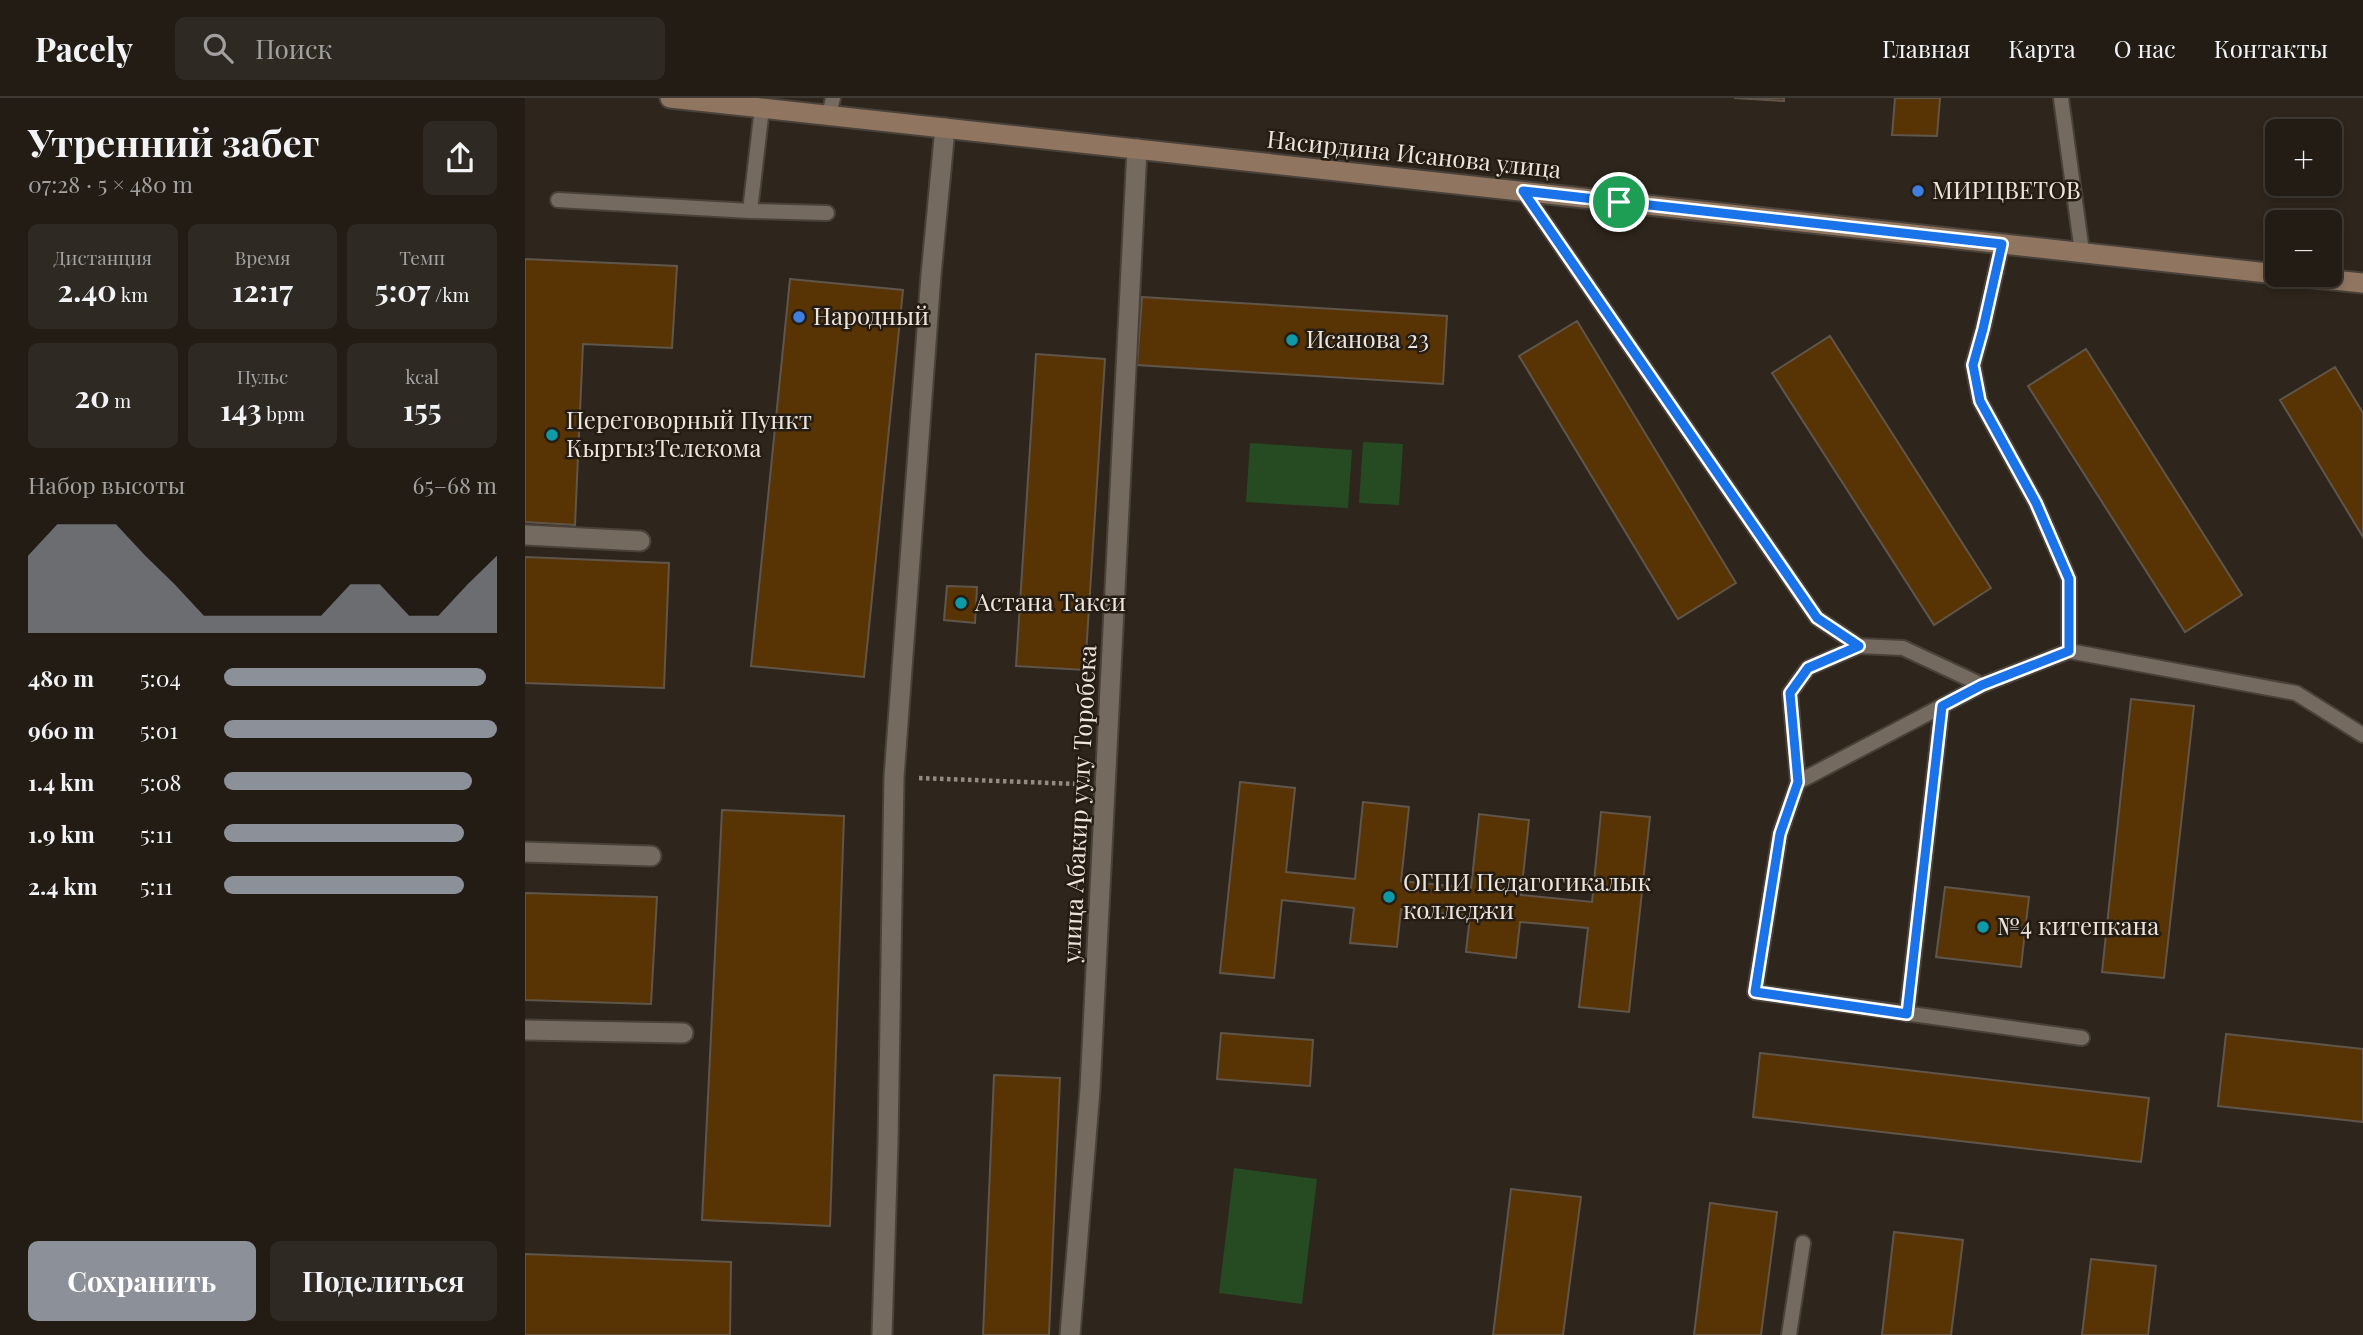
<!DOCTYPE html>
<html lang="ru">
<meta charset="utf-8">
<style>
:root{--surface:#221c15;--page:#2e2922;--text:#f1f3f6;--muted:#a2a1a0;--line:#3f3a34;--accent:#8c9099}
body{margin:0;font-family:"Playfair Display",serif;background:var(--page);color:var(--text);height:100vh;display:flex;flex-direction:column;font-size:26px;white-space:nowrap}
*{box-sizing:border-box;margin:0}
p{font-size:23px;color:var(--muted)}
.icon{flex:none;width:38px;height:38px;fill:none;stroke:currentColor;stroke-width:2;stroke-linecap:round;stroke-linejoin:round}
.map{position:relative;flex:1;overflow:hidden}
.panel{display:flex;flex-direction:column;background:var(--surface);width:525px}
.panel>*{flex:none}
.fabs{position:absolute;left:1740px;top:21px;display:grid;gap:14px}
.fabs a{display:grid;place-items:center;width:77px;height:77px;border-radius:10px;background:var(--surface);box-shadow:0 4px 10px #0003,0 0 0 2px var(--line);font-size:35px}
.pin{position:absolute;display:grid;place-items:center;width:60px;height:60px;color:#fff;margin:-30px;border:4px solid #fff;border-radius:50%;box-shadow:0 2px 7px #0007}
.round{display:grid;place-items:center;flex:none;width:74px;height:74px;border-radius:10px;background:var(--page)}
.headline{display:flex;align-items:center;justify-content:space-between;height:119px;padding:0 28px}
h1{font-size:38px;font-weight:700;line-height:52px}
.stats{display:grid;grid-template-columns:repeat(3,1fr);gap:10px;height:119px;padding:7px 28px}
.stats div{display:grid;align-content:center;border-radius:10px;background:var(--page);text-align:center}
.stats b{font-size:30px;font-weight:700}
.stats small{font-size:19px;font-weight:400}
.stats p{font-size:19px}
.chart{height:196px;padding:14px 28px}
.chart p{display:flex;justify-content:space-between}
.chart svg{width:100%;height:126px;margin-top:7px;fill:var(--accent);opacity:.7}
.button{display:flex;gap:14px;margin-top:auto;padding:14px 28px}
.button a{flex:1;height:80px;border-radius:10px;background:var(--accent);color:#fff;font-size:28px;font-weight:700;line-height:80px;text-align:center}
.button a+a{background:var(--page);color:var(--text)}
ul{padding:0 28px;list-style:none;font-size:23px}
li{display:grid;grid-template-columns:112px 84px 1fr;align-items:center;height:52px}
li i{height:18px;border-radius:9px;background:var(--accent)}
header{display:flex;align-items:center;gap:42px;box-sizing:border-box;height:98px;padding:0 35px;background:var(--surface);border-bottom:2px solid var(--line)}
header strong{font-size:33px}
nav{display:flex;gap:38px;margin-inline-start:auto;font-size:24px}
.search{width:490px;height:63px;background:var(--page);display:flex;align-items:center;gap:18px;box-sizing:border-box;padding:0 24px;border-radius:10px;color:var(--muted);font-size:26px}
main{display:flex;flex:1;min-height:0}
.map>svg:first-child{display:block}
.green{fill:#264b22}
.building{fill:#583405;stroke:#60554b;stroke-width:2}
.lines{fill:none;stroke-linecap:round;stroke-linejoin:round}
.service-casing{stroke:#4a423a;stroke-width:18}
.minor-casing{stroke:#4a423a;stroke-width:23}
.secondary-casing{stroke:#4a423a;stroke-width:23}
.path{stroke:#938c83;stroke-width:4.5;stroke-dasharray:3.5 3.5;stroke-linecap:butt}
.service{stroke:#746a5f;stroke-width:14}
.minor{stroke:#746a5f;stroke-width:19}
.secondary{stroke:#907660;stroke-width:19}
.route-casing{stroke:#fff;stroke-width:14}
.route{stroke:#1a73e8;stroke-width:9}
.shop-dot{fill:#3f7fe0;stroke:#251d13;stroke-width:2.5}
.culture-dot{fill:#0f9aa8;stroke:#251d13;stroke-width:2.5}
.labels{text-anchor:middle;stroke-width:5;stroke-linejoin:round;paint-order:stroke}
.street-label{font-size:24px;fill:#ebe5de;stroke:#251d13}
.poi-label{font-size:24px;fill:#ebe5de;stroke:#251d13;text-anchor:start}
</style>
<header>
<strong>Pacely</strong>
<div class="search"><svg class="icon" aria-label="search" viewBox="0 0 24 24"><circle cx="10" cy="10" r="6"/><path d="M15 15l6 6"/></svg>Поиск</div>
<nav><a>Главная</a><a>Карта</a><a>О нас</a><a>Контакты</a></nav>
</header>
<main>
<section class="panel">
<div class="headline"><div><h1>Утренний забег</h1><p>07:28 · 5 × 480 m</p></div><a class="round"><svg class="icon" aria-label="share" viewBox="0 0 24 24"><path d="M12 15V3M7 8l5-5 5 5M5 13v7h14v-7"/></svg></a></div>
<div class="stats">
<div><p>Дистанция</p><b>2.40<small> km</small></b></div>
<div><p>Время</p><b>12:17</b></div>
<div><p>Темп</p><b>5:07<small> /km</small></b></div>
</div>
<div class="stats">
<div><b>20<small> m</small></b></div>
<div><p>Пульс</p><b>143<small> bpm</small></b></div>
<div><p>kcal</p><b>155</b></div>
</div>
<div class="chart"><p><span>Набор высоты</span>65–68 m</p>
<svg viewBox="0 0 160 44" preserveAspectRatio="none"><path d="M0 44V17L10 6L20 6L30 6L40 17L50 27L60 38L70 38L80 38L90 38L100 38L110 27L120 27L130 38L140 38L150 27L160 17V44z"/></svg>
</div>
<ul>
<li><b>480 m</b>5:04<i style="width:96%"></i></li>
<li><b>960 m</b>5:01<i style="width:100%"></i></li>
<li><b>1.4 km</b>5:08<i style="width:91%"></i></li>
<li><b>1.9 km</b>5:11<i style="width:88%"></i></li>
<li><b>2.4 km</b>5:11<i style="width:88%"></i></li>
</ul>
<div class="button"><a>Сохранить</a><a>Поделиться</a></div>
</section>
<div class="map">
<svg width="1838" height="1237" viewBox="0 0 1838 1237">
<rect width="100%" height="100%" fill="#2e261c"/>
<path class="green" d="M838 344 878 346 874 407 834 405Z
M725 345 827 352 823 410 721 404Z
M709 1070 792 1081 777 1206 694 1195Z"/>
<path class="building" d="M1209 0H1259V3Z
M1370 0H1415L1412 38 1367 37Z
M0 161 152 168 147 250 58 246 50 427 0 424Z
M265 181 378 192 339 579 226 568Z
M617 199 922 218 918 286 612 267Z
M1052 223 1211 485 1153 521 994 258Z
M1305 238 1466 490 1409 527 1247 275Z
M1561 251 1717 497 1660 534 1503 288Z
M511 256 580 261 560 572 491 568Z
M1810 269 1838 315V439L1755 302Z
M0 459 144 465 139 590 0 585Z
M422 488 452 489 450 525 419 522Z
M1606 601 1669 608 1639 880 1577 874Z
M715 684 770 690 761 774 830 781 838 704 884 709 876 783 946 790 954 716 1004 722 996 797 1067 804 1076 714 1125 719 1104 914 1054 909 1063 830 995 824 991 860 941 854 945 818 876 811 872 849 825 845 829 810 757 802 749 880 695 875Z
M197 712 319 718 305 1128 177 1122Z
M1420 789 1504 799 1496 869 1411 859Z
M0 795 132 799 126 906 0 902Z
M696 935 788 942 785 988 692 981Z
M1701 936 1838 951V1024L1693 1008Z
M1235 955 1624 1000 1616 1064 1228 1019Z
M469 977 535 980 524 1237H458Z
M986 1091 1056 1099 1038 1237H968Z
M1185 1105 1252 1114 1236 1237H1169Z
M1369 1134 1438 1142 1426 1237H1357Z
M0 1156 206 1164 205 1237H0Z
M1566 1161 1631 1168 1623 1237H1557Z"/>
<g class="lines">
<defs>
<path id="service" d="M1536 0 1557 154
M304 17 308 0
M998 93 1292 520 1334 548
M33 102 225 113 302 115
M225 113 237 10
M1477 146 1458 231 1448 267 1455 303 1511 405 1544 481V553
M1273 684 1265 595 1283 570 1334 548 1378 550 1457 587
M1382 916 1417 608
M1557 940 1230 894 1255 736 1273 684 1457 587 1544 553 1771 595 1838 637
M1264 1237 1278 1145"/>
<path id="minor" d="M0 437 115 443
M0 754 126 758
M0 932 158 935
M357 1237 363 1045 369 679 406 177 420 30
M545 1237 565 991 612 51"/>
<path id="secondary" d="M145 0 1752 176
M1760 177 1838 185"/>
</defs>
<use href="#service" class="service-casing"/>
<use href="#minor" class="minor-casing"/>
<use href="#secondary" class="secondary-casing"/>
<path class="path" d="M394 680 553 686"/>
<use href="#service" class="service"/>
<use href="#minor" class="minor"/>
<use href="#secondary" class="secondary"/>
</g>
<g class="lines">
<defs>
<path id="route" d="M998 93 1477 146 1458 231 1448 267 1455 303 1511 405 1544 481V553L1457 587 1417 608 1382 916 1230 894 1255 736 1273 684 1265 595 1283 570 1334 548 1292 520Z"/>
</defs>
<use href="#route" class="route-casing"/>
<use href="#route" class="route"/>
</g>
<g class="shop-dot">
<circle cx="1393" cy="93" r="7"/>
<circle cx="274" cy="219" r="7"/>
</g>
<g class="culture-dot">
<circle cx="767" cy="242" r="7"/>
<circle cx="27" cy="337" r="7"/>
<circle cx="436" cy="505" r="7"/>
<circle cx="864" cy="799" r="7"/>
<circle cx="1458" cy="829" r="7"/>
</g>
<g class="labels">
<g class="street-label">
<text transform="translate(889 57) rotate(6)" y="8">Насирдина Исанова улица</text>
<text transform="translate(555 706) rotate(-87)" y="8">улица Абакир уулу Торобека</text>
</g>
<g class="poi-label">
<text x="1407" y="101">МИРЦВЕТОВ</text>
<text x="288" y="227">Народный</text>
<text x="781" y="250">Исанова 23</text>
<text x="41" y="331">Переговорный Пункт<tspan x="41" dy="28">КыргызТелекома</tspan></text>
<text x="450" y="513">Астана Такси</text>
<text x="878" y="793">ОГПИ Педагогикалык<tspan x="878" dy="28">колледжи</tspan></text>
<text x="1472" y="837">№4 китепкана</text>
</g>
</g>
</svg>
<div class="fabs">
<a>+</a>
<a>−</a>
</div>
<div class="pin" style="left:1094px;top:104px;background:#1e9e55"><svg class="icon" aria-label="arrive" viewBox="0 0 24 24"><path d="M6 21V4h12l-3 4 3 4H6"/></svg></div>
</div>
</main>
